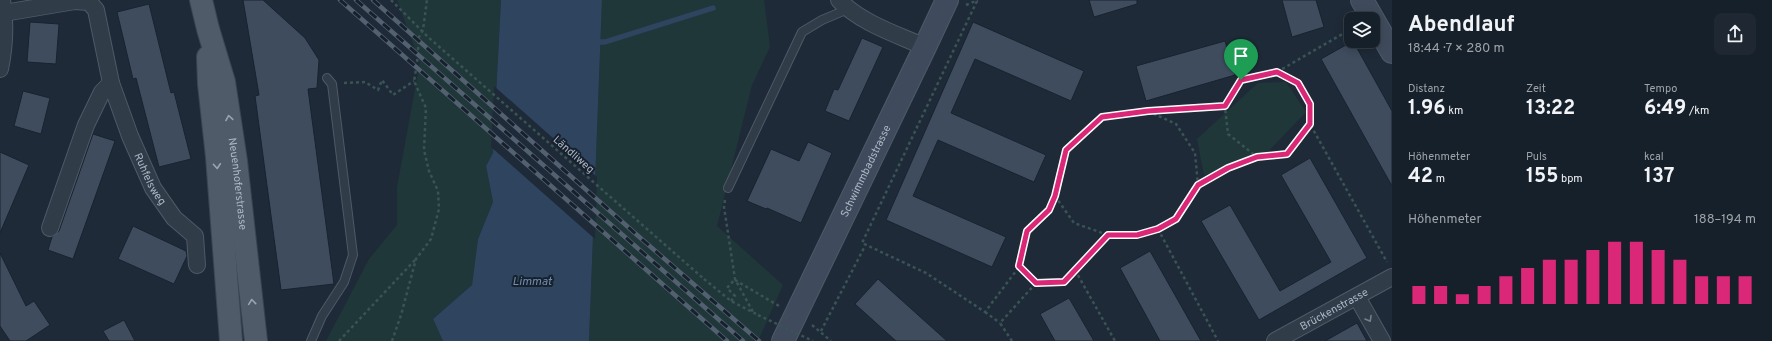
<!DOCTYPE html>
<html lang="de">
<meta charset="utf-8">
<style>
:root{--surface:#16202a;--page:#1f2832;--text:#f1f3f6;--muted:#9ea3a8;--line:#353e47;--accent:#db2777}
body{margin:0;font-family:Overpass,sans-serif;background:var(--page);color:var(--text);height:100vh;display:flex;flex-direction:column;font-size:15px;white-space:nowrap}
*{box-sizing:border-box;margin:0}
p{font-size:13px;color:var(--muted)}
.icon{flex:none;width:22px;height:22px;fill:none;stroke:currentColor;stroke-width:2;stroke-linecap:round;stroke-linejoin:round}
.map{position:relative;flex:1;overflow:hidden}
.drawer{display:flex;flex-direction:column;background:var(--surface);width:380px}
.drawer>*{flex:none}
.fabs{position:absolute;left:1344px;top:12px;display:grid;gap:8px}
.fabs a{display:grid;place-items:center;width:36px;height:36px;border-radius:8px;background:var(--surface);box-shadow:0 2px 10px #0003,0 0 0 1px var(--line);font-size:20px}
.pin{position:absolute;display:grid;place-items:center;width:34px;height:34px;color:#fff;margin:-41px -17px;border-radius:50% 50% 50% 0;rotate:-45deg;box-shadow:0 0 4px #0007}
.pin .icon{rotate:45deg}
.round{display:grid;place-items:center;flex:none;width:42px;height:42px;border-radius:8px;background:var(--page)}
.overview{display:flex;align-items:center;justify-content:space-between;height:68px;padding:0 16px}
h1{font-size:22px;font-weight:700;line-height:30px}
.figures{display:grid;grid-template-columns:repeat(3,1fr);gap:6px;height:68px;padding:4px 16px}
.figures div{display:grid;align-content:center}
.figures b{font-size:20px;font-weight:700}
.figures small{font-size:11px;font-weight:400}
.figures p{font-size:11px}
.chart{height:112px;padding:8px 16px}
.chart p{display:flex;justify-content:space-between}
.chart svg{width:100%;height:72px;margin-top:4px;stroke:var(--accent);stroke-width:6}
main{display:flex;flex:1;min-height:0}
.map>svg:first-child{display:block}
.green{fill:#20373a}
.water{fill:#2e445f}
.pier{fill:#1e2a38}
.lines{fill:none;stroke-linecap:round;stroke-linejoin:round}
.stream{stroke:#2e445f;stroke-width:5.5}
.building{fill:#3e4c5e;stroke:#19232f}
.lane-casing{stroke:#4f5967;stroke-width:10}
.street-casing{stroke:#4f5967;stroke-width:18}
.secondary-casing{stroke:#4f5967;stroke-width:24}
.primary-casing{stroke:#3b4552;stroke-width:24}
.path{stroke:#3a5354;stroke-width:2.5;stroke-dasharray:3 3;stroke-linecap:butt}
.lane{stroke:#313c49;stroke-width:8}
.street{stroke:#313c49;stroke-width:16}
.secondary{stroke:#3f4b5c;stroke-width:22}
.primary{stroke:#4f5b69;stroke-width:22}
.rail-casing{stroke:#536070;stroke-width:4.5}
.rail{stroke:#17212d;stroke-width:3;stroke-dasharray:9;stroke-linecap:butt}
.path-bridge{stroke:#3a5354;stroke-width:2.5;stroke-dasharray:3 3;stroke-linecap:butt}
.oneway{stroke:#99a4b3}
.oneway2{stroke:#747f8e}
.route-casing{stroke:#fff;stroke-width:8}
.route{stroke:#db2777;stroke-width:5}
.labels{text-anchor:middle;stroke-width:4;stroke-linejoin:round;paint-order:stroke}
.street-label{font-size:11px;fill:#abb6c6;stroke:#17212d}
.water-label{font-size:12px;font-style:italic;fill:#718eb2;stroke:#17212d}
</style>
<main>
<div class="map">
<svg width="1392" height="341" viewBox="0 0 1392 341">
<rect width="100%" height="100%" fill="#1e2a38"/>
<path class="green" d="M397 0H501L493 153 486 166 493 202 478 239 472 285 433 319 443 341H326L369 259 397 225V187L420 62Z
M602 0H764L770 47 752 85 717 226 783 285 758 341H589Z
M1286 82 1306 112 1258 162 1204 175 1197 139 1258 83Z"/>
<path class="water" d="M501 0H602L589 341H443L433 319 472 285 478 239 493 202 486 166 493 153Z"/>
<path class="pier" d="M494 86 597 177 595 239 491 147Z"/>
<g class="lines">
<path class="stream" d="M595 42H605L713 8"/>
</g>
<path class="building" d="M243 0H263L305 38 319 60 317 88 308 89 334 284 281 290 255 96 259 95Z
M1089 0H1137V4L1094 17Z
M1282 0H1316L1324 27 1292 37Z
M149 4 171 93 174 92 191 159 159 167 136 78 133 79 117 12Z
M30 22 59 24 56 64 27 62Z
M973 22 1084 71 1071 101 975 59 951 113 1046 155 1034 182 938 140 913 196 1006 237 992 267 886 220Z
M862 38 883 47 849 121 825 111 834 89 838 90Z
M1225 41 1235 75 1146 101 1136 66Z
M1353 41 1392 111V186L1321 59Z
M23 91 50 98 41 134 14 126Z
M93 134 115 141 73 259 48 250 52 237 59 231Z
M808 142 832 153 801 223 767 208 766 209 747 201 771 149 799 161Z
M0 152 29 165 0 233Z
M1310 158 1367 258 1259 320 1201 221 1230 205 1280 291 1331 262 1281 175Z
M133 226 186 251 187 256 174 284 118 259Z
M1150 251 1201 341H1160L1120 268Z
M0 253 26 306 34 301 50 325 26 341H10L0 326Z
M878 279 947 341H896L855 304Z
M1069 298 1094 341H1055L1040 314Z
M124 320 135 341H109L103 331Z
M1357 323 1367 341H1325Z"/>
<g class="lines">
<defs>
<path id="lane" d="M728 188 802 32 822 20 848 9
M311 341 322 316 344 282 353 255 332 84 327 78"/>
<g id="street">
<path d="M839 0C861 23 896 34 925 47"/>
<path id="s1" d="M4 13 75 1 89 2 96 10 111 83 130 136 153 188 174 218 195 236 197 265"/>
<path d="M0 69C5 45 6 24 2 0"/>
<path d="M50 228 86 125 102 92 111 83"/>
<path d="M1357 297 1382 341"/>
<path id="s2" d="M1275 341 1392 277"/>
</g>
<g id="secondary">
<path d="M1362 0 1392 52"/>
<path id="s3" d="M783 341 925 47 947 0"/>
</g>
<g id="primary">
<path id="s4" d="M201 0 208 29 224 82 236 161 256 341"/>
<path d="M208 57 209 84 217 157 231 341"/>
</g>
</defs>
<use href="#lane" class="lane-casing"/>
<use href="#street" class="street-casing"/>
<use href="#secondary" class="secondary-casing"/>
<use href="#primary" class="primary-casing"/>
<path class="path" d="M977 1 862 243 926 273 985 312 1019 267
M966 5 978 0
M1277 72 1351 29
M344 83 365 82 378 90 382 80 393 95 414 81
M1148 111 1176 124 1195 153 1198 185 1176 219 1158 229 1137 235H1108L1074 223 1055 196 1066 150 1102 117Z
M1148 111 1225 107
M1310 124 1287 154 1257 157 1228 134 1225 107 1241 80 1277 72 1298 83 1310 104V124L1387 262
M1198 185 1228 168 1257 157
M1055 196 1049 210 1027 231 1019 267 1036 283 1064 282 1107 235
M725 200 724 207 735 279 753 312
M1158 229 1218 341
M1075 270 1115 341
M704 279 731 301 758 315
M735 280 779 306
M731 301 735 296 727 288 735 279
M985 312 1000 323
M812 325 831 341
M821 331 866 244
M339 341 415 260
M392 341 401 315 416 259 431 239 439 209 438 191 429 171 424 150 426 108 414 81 417 64 419 37 423 30 427 0
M1012 341 1000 323 1036 283"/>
<use href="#lane" class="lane"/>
<use href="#street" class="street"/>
<use href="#secondary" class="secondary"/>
<use href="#primary" class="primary"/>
<defs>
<path id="rail" d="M340 0 727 341
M356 0 743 341
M373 0 637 235 759 341"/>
</defs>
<use href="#rail" class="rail-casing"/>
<use href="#rail" class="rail"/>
<path class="path-bridge" d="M391 0 428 37 704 279
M758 315 813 341"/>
</g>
<defs><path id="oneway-chevron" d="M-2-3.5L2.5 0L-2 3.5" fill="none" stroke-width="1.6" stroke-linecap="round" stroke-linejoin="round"/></defs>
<g class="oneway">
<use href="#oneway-chevron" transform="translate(229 118) rotate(-99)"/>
<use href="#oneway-chevron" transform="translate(217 166) rotate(86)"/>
<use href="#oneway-chevron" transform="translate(252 302) rotate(-96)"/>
</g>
<use class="oneway2" href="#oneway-chevron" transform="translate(1369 319) rotate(60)"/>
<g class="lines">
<defs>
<path id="route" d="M1277 72 1298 83 1310 104V124L1287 154 1257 157 1228 168 1198 185 1176 219 1158 229 1137 235H1108L1064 282 1036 283 1019 266 1027 231 1049 210 1055 196 1066 150 1102 117 1148 111 1225 106 1241 80Z"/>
</defs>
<use href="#route" class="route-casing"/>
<use href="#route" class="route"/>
</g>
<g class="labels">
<g class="street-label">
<text transform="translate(574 154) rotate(41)" y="4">Ländliweg</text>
<text dy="4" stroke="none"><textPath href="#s3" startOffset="189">Schwimmbadstrasse</textPath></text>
<text dy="4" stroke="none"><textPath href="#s1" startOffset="275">Ruhfelsweg</textPath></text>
<text dy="4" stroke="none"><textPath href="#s4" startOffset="188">Neuenhoferstrasse</textPath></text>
<text dy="4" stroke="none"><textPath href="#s2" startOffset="67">Brückenstrasse</textPath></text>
</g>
<g class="water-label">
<text x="532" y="285">Limmat</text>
</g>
</g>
</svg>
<div class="fabs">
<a><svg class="icon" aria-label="layers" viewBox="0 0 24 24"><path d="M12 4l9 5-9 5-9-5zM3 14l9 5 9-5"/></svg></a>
</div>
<div class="pin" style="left:1241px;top:80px;background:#1e9e55"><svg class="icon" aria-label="arrive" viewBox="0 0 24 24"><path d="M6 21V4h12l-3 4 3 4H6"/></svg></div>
</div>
<section class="drawer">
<div class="overview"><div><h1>Abendlauf</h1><p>18:44 · 7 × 280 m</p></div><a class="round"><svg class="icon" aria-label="share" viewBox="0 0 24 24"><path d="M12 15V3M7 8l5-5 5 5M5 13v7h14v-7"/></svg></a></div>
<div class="figures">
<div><p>Distanz</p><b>1.96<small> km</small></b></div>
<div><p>Zeit</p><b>13:22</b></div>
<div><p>Tempo</p><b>6:49<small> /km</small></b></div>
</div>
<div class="figures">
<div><p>Höhenmeter</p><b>42<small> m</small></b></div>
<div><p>Puls</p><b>155<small> bpm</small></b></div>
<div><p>kcal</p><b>137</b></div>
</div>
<div class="chart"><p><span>Höhenmeter</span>188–194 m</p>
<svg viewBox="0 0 160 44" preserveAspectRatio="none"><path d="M5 44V33M15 44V33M25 44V38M35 44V33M45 44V27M55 44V22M65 44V17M75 44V17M85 44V11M95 44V6M105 44V6M115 44V11M125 44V17M135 44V27M145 44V27M155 44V27"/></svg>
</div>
</section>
</main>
